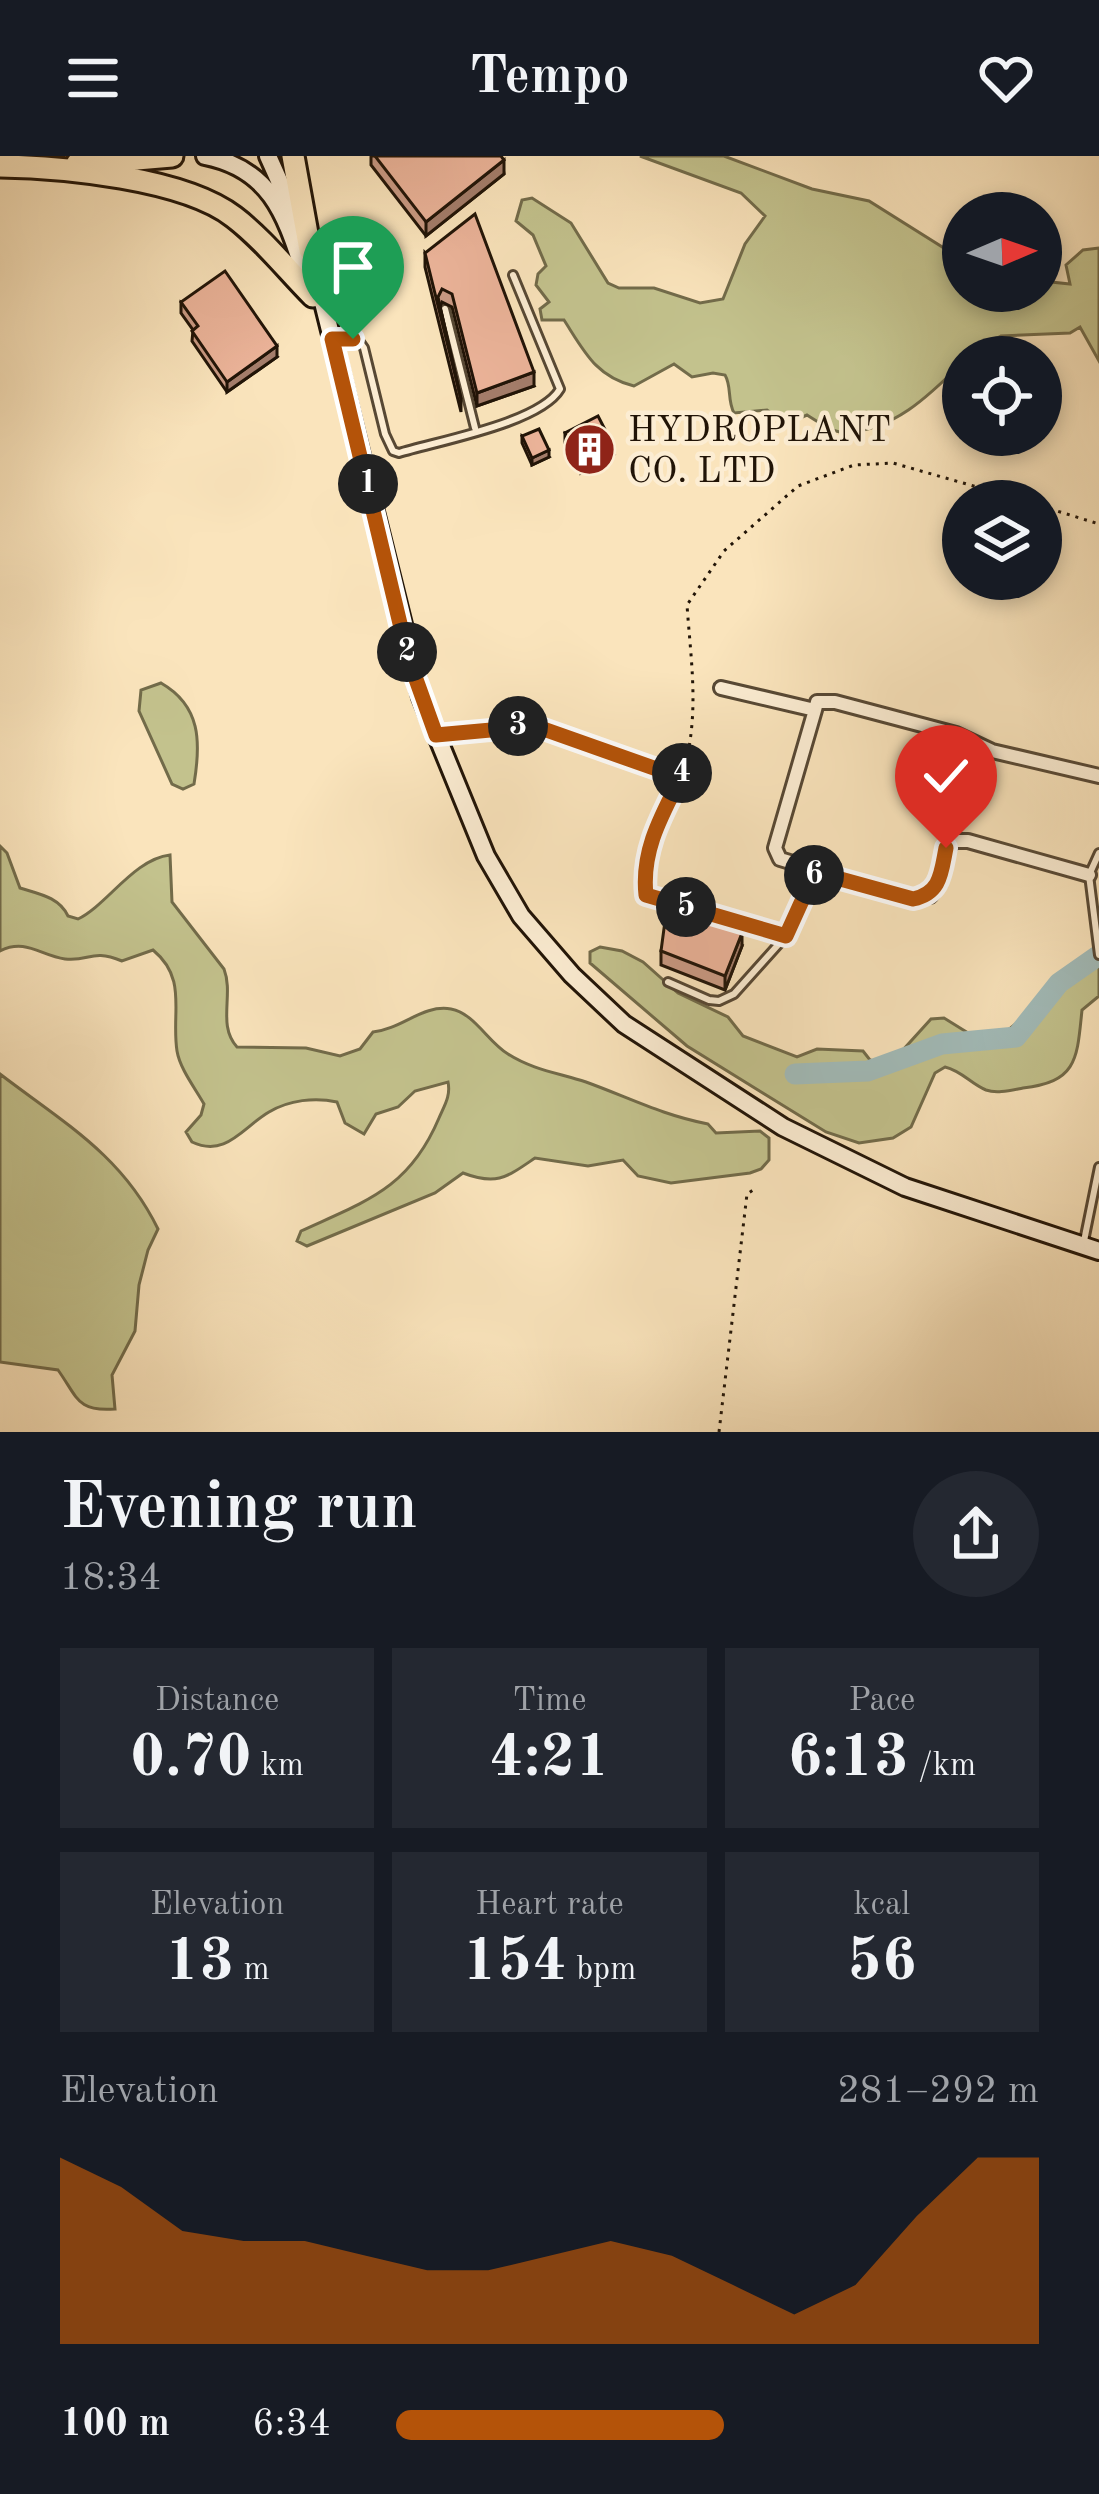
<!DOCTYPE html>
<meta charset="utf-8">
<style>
:root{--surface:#171b24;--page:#242831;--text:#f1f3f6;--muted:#9ea1a6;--accent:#b45309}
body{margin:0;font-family:"Old Standard TT",serif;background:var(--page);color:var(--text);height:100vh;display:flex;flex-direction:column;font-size:45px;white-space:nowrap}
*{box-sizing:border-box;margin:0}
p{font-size:39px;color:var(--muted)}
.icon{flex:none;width:66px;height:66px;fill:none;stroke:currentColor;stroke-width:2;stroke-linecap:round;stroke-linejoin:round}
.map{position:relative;height:1276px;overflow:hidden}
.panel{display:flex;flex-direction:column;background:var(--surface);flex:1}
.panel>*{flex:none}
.needle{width:78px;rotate:88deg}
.tools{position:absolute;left:942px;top:36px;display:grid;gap:24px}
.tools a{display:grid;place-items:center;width:120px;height:120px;border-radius:50%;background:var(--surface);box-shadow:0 6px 18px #0003;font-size:60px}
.pin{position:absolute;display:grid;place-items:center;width:102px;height:102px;color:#fff;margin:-123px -51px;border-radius:50% 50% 50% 0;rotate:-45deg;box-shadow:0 0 12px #0007}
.pin .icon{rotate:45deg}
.km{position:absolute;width:60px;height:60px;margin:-30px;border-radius:50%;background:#222;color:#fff;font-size:33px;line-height:60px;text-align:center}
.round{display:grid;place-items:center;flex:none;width:126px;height:126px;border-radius:63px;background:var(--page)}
.summary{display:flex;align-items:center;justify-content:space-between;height:204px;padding:0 60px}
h1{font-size:66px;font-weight:800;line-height:90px}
.metrics{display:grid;grid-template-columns:repeat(3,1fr);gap:18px;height:204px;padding:12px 60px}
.metrics div{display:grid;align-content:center;border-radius:0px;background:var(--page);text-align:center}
.metrics b{font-size:60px;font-weight:800}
.metrics small{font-size:33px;font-weight:400}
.metrics p{font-size:33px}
.chart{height:336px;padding:24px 60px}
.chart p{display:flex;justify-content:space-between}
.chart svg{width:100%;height:216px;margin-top:12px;fill:var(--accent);opacity:.7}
ul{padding:0 60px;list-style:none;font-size:39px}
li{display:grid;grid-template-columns:192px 144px 1fr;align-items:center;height:90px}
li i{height:30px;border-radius:15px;background:var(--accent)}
header{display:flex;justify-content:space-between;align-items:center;height:156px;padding:0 60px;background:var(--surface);font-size:54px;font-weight:800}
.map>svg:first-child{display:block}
.green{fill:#c3c28d;stroke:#726b4a;stroke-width:3}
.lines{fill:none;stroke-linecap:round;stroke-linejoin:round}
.river{stroke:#a2bcba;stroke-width:21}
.service-casing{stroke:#574834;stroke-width:12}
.minor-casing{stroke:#574834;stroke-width:18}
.secondary-casing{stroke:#211407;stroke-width:22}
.trunk-casing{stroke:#211407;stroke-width:27}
.path{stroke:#211407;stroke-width:3;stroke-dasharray:3 6;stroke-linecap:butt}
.service{stroke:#fcedd3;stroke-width:6}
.minor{stroke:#fcedd3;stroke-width:12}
.secondary{stroke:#fcedd3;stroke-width:16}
.trunk{stroke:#fae4bc;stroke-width:21}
.wall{fill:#ca9a84;stroke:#211407;stroke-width:3}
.shaded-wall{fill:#a47d6b;stroke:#211407;stroke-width:3}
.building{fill:#ebb399;stroke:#211407;stroke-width:3}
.route-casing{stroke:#fff;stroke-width:24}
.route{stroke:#b45309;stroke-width:15}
.labels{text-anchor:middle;stroke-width:9;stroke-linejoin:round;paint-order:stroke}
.poi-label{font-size:36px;fill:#211407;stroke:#fcedd3;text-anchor:start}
</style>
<header><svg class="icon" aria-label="menu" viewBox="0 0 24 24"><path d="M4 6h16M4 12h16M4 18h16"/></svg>Tempo<svg class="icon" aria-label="heart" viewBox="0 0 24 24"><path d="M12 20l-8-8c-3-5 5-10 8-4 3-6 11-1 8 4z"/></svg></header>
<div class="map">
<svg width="1099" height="1276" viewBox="0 0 1099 1276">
<rect width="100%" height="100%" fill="#fae4bc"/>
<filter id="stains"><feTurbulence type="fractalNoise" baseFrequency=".00167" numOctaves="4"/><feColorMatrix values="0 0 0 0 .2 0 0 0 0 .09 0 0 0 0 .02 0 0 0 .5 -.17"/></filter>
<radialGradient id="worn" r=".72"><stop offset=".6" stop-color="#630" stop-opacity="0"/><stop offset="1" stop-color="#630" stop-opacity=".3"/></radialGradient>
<path class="green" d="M640 0H724L812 33 869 45 963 104V135H1041V125L1070 128 1066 109 1083 94 1099 92V205L1080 171 1070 177 1001 180 963 201V206C931 238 891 278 841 276 830 275 817 265 807 259L786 268 767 254 734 257C727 244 732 231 725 219L713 217 692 221 674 208 634 230C596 221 584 195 564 164H542L540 153 549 146 536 129 538 118 546 110 533 79 516 65 522 44 532 42 571 67 608 127 619 132H654L700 147 723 143 745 88 765 60 741 37Z
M161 527C201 550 201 586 194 628L183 633 172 628 139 555 141 534Z
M0 690 7 697 20 732C39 738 59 741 68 760L78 763C107 749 134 703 170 699L172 746 224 813C234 839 217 869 237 891L306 892 340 900 360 893 373 876C402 873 423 848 451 853 474 857 488 886 508 898 533 914 559 917 586 926 630 942 662 959 708 968L716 977 760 975 769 982V1004L761 1013 750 1017 671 1027 638 1020 623 1004 588 1010 535 1002C507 1021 497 1030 463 1017L435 1037 307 1090 297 1085 301 1075C366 1045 409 1033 439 962 444 950 451 940 448 926L415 935 398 951 376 958 364 978 345 967 337 946C315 941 289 944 269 956 243 971 226 1002 192 986L186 976 201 959 204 948C195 932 180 913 177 895 171 856 188 823 153 794L122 805C91 792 90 806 65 803 41 800 26 782 0 795Z
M600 791 622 795 643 806 678 837 728 861 743 880 797 901 817 893 863 895 870 904 881 907 901 896 931 863 944 862 973 880 1007 875 1099 799V840L1082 854C1077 902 1078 926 1023 932 1012 934 997 938 986 934 971 928 962 915 945 911L935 917 911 971 893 982 859 987 826 976 687 890 590 807V796Z
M0 918C64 967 122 999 158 1073L148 1094 139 1129 135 1175 112 1219 115 1253C77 1256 78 1242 58 1214L0 1206Z"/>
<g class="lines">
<path class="river" d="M795 918 868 915 942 888 1016 881 1059 827 1099 799"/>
<defs>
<path id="service" d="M445 153 475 272
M335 183 359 185 364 192 385 278 393 295 399 297C438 285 540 267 560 233L513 119
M1099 697 1089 719 1099 799
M668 826 709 844 719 845 734 838 786 780 815 717
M1084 1085 1099 1011"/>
<path id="minor" d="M721 532 815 554 817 546H835L956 578 992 595 1099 620
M815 554 775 692 780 703 913 743 930 740 939 728 946 692 955 685H968L1089 719"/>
<path id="secondary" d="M205 0C276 14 287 66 308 127
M268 0 310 94 421 541 486 700 521 760 572 819 624 868 783 971 905 1031 1099 1095"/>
<path id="trunk" d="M293 0 310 94
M77 8 172 0
M0 10C62 11 184 22 234 61 263 83 288 115 313 140"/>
</defs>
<use href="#service" class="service-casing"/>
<use href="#minor" class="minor-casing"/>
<use href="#secondary" class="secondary-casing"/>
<use href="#trunk" class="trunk-casing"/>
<path class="path" d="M1041 350 1099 368
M449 578 535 570 665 616 683 617C700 559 691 507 687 449L724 395 798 330 854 309 893 307 1026 345
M682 618C663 658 641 694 646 739L778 778
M719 1276 747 1038 756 1032"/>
<use href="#service" class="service"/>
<use href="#minor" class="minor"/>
<use href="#secondary" class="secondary"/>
<use href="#trunk" class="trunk"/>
</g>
<path class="wall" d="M371 0H501L504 18 426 80 371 9Z
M425 97 534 230 477 250 452 151 442 146 440 151 461 243V256L425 111Z
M181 146 277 201 227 236 192 185 193 174 181 157Z
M565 277 613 299 581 317 565 287Z
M522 280 549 301 532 309 522 287Z
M742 790 725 834 661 809V795Z"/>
<path class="shaded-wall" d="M504 4V18L426 80V66Z
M277 190V201L227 236V226Z
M534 216V230L477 250V237Z
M613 289V299L581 317V306Z
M549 294V301L532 309V302Z
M742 777V790L725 834V820Z"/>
<path class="building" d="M375 0H501L504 4 426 66Z
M475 58 534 216 477 237 452 138 442 133 438 141 461 243 425 97Z
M225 115 277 190 227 226 192 175 198 170 181 146Z
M598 260 613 289 581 306 565 277Z
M539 273 549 294 532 302 522 280Z
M667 750 742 777 725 820 661 795Z"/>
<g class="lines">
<defs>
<path id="route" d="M353 183H332L408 501 436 579 535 570 665 616 683 617C663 657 641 693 646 739L786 780 815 716 913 743C941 737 941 717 946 692"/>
</defs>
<use href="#route" class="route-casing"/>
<use href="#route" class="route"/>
</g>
<defs>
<symbol id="building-disc" viewBox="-11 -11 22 22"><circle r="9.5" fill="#8f2418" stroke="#fcedd3"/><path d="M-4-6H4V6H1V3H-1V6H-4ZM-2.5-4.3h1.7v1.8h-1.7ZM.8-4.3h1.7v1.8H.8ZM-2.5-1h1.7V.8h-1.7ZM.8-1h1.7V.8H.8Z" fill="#fff"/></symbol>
</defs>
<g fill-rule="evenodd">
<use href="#building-disc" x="560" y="264" width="59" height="59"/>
</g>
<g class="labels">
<g class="poi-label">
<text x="628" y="285">HYDROPLANT<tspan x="628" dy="41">CO. LTD</tspan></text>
</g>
</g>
<rect width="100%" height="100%" filter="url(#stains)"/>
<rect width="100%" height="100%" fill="url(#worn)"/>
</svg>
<div class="tools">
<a><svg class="needle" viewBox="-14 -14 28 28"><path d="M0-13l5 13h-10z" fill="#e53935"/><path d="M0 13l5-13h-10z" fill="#9ea1a6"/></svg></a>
<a><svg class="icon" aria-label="locate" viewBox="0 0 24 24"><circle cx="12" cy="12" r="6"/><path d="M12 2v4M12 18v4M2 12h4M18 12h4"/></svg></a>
<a><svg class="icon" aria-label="layers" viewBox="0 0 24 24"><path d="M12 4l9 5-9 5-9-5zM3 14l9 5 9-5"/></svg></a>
</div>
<div class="pin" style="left:353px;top:183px;background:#1e9e55"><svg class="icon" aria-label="arrive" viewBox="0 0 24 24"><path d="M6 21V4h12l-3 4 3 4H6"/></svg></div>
<div class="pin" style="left:946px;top:692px;background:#d93025"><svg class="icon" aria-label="check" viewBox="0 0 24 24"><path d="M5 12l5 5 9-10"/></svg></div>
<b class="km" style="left:368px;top:328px">1</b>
<b class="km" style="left:407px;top:496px">2</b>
<b class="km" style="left:518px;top:570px">3</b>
<b class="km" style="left:682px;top:617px">4</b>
<b class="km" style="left:686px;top:751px">5</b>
<b class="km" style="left:814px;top:719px">6</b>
</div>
<section class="panel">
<div class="summary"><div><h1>Evening run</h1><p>18:34</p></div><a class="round"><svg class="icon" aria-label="share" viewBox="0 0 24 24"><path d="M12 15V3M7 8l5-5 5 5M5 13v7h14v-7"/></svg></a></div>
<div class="metrics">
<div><p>Distance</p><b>0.70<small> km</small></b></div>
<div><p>Time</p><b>4:21</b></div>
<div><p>Pace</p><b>6:13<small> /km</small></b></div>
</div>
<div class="metrics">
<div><p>Elevation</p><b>13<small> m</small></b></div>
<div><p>Heart rate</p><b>154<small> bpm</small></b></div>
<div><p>kcal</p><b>56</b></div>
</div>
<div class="chart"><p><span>Elevation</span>281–292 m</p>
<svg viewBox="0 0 160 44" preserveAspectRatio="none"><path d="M0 44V6L10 12L20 21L30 23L40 23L50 26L60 29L70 29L80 26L90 23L100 26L110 32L120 38L130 32L140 18L150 6L160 6V44z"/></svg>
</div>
<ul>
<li><b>100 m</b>6:34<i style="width:51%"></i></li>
</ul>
</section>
